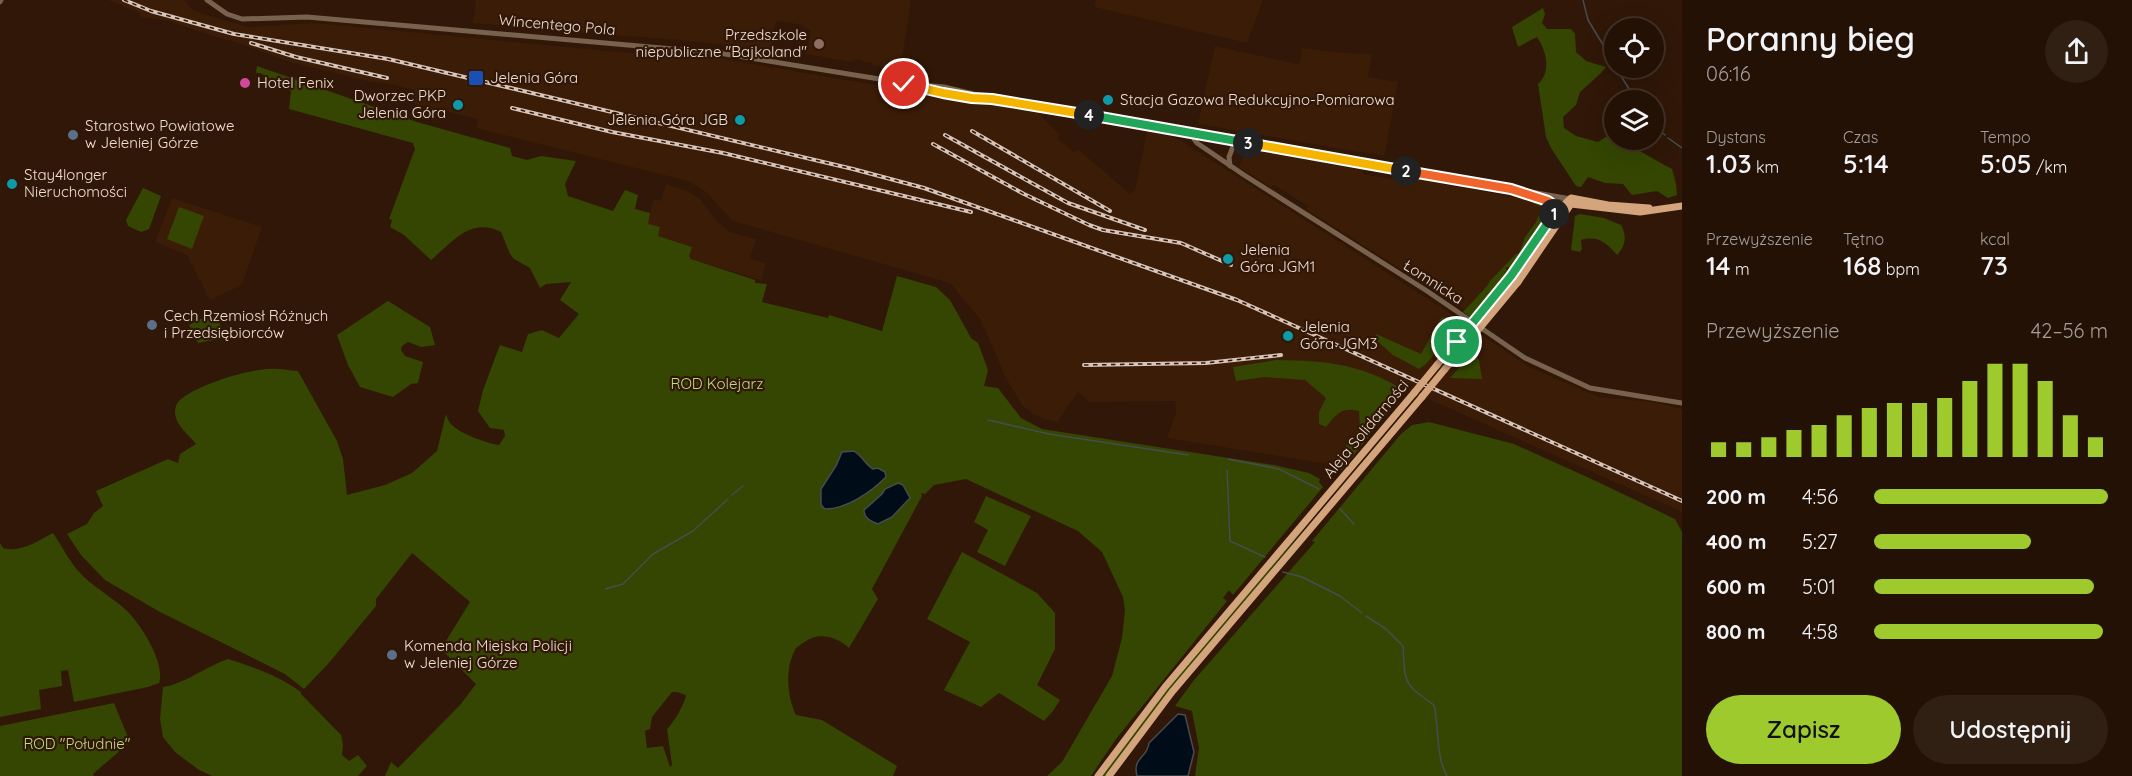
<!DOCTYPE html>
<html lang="pl">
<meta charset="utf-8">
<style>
:root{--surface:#241105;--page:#301f13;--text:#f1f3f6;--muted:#a39d9a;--line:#413127;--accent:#9fca2d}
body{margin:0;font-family:Quicksand,sans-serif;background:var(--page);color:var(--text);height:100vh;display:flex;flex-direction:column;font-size:22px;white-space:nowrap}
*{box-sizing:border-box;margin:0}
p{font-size:20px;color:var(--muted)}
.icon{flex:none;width:33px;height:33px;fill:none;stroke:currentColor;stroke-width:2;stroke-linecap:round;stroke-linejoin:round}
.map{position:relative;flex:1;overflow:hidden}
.side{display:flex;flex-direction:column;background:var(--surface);width:450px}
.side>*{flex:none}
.controls{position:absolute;left:1604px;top:18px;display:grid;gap:12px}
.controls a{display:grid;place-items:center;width:60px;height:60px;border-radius:50%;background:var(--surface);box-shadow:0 6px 24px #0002,0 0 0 2px var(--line);font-size:30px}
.pin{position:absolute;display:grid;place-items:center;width:51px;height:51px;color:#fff;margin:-26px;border:3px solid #fff;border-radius:50%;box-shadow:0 2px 6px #0007}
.km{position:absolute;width:30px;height:30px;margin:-15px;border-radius:50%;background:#222;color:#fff;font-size:16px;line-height:30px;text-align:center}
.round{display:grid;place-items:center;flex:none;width:63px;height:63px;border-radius:32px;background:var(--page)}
.summary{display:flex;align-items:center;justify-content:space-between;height:102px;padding:0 24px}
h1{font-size:33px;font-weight:600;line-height:45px}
.stats{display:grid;grid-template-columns:repeat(3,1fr);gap:9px;height:102px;padding:6px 24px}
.stats div{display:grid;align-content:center}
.stats b{font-size:26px;font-weight:600}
.stats small{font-size:16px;font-weight:400}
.stats p{font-size:16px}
.chart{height:168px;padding:12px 24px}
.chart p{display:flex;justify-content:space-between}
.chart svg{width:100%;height:108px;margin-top:6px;stroke:var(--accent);stroke-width:6}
.cta{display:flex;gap:12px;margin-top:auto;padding:12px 24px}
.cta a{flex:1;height:69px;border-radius:36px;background:var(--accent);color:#111;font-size:24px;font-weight:600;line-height:69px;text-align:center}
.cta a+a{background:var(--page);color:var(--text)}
ul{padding:0 24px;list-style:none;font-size:20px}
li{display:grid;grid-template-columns:96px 72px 1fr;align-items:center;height:45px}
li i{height:15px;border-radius:8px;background:var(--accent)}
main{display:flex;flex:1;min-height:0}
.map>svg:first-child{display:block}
.built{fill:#3b1c07}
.green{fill:#344602;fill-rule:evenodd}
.water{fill:#000c17;stroke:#484b4f;stroke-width:1.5}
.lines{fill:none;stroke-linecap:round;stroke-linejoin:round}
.stream{stroke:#484b4f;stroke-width:1.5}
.minor{stroke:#78624e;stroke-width:5}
.major{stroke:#d4a57d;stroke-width:7}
.rail-casing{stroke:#d7c5ba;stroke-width:4}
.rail{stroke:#301707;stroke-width:1.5;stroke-dasharray:4.5;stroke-linecap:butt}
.major-bridge{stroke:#d4a57d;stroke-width:7}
.split-1-casing{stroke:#fff;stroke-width:12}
.split-2-casing{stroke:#fff;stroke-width:12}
.split-3-casing{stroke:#fff;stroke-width:12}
.split-4-casing{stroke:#fff;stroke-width:12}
.split-5-casing{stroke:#fff;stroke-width:12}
.split-1{stroke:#22a559;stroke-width:8}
.split-2{stroke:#f0652b;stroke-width:8}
.split-3{stroke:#f5b400;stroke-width:8}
.split-4{stroke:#22a559;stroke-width:8}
.split-5{stroke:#f5b400;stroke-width:8}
.education-dot{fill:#8d6e63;stroke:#301707;stroke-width:2}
.transit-dot{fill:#1a4fb4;stroke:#301707;stroke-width:2}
.hotel-dot{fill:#d1479c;stroke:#301707;stroke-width:2}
.culture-dot{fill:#0f9aa8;stroke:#301707;stroke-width:2}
.service-dot{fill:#5c6f8a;stroke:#301707;stroke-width:2}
.labels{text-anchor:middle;stroke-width:4.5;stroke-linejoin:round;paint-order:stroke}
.street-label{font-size:15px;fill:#efded3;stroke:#301707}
.poi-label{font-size:15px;fill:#efded3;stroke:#301707;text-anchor:start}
.park-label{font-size:15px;fill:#bede84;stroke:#301707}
</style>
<main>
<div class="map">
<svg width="1682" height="776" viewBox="0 0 1682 776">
<rect width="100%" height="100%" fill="#301707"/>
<path class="built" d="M108 0H184L192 9 200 13 248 27 315 23 619 52 725 59 1038 113 1060 135 1058 139 1075 153 1078 149 1130 194 1135 189 1147 132 1170 136 1180 140 1445 310 1529 367 1599 397 1653 402 1682 409V512L1406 389 1341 466 1167 438 1176 413 1175 401 1089 402 1078 392 1057 422 1046 419 1033 414 1022 405 1004 375 994 349 979 318 950 283 733 221 706 192 688 181 476 128 478 119 415 104 411 98 415 90 385 83 371 82 290 62 230 40H226L168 21 141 17 140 13Z
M476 0H911L903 53 894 69 873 65 871 61 866 63 859 59 851 62 806 54 811 30 804 28V25L776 21 771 48 763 47 762 49 680 40 598 34 597 32 588 31 585 33 576 32 573 26H569V31L473 23Z
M1096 0H1263L1247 43 1094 7Z
M1215 46 1297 64 1300 63 1302 48 1344 53 1372 54 1368 77 1398 82 1385 154 1383 156 1198 124Z
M1246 149 1363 170V174L1410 182 1411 178 1534 201 1533 203 1542 207 1536 222 1525 237 1519 253 1515 255 1465 310 1306 209 1308 206 1274 185 1271 187 1239 167Z
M666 184 687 191 699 198 717 221 730 232 756 239 750 259 766 263 761 280 691 259 689 256 691 247 658 236 647 224 654 199 661 201Z
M172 198 262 227 242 285 210 300 187 255 155 242Z"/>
<path class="green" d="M1543 8 1545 14 1542 23 1547 29H1571L1575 34 1576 52 1586 61 1606 67 1600 74 1580 92 1576 105 1563 117 1564 128 1576 136 1598 142 1609 135C1629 144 1651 158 1672 169L1676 184 1677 195 1668 198 1657 191 1632 195 1623 184 1605 183 1588 177 1581 187 1576 186 1551 148 1546 137 1538 84C1552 72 1546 50 1537 37L1518 47 1512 27Z
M257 66 417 122 510 148 512 156 527 160 541 156 576 161 565 184 568 196 613 211 625 190 638 195 635 209 650 213 648 224 660 227 658 236 692 247 689 256 691 259 755 280V283L767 284 762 302 828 318 829 315 882 331 897 276 936 287 950 300 971 338 978 343 988 370 984 386 998 388 1021 418 1042 429 1274 465 1309 473 1320 479 1319 482 1323 487 1233 595 1229 590 1223 598 1227 601 1116 739 1091 776H1047L1062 762 1112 676 1122 638 1125 610 1123 597 1102 552 1078 531 966 479 934 485 925 494 921 493 922 496 872 589 878 599 849 648C836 637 821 632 806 641 802 644 797 646 795 650 785 668 787 697 796 715L822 720 897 766 893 776H385L391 762 398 768 460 705 476 684 441 649 470 602 412 553 376 599V606L328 664 304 689 285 674 160 612 105 580 81 555 67 534 87 524 94 513 103 506 96 491 168 459 178 463 180 454 196 444C190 436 179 428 176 418 174 413 175 405 179 401 195 385 249 369 270 369 279 368 289 371 298 371L337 441 343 459 347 495 385 485 412 473 437 451 446 414C447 417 448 420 450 423 458 433 486 443 499 445L505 436 504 430 490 428 478 411 483 390 500 345 522 352 528 334 542 330 559 338 579 314 560 300 571 282 546 284 540 288 530 268 514 259 510 254 501 232C470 217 454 241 431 260L404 235 390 227 392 220 389 219 415 149 413 143 289 109 291 91 260 73H256ZM672 692H677L686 695C685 703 673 724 667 729L672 765 670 767 663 746 647 748 645 731 650 729 652 717Z
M143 188 161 196 149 229 141 232 128 226 126 220Z
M1534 201 1547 205 1549 209 1548 213 1510 268 1506 267 1507 273 1470 317 1463 312 1487 286 1490 281 1515 255 1519 253 1525 237 1536 222 1542 207 1533 203Z
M179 207 204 216 192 249 167 239Z
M1580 214 1604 218 1621 225C1627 236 1626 245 1617 255 1606 243 1599 235 1581 240L1582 249 1580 252 1571 250 1575 216Z
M388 301 430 327 435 345 421 347 408 342 402 346 401 350 405 356 423 362 418 383 411 384 393 397 360 387 348 365 337 335Z
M214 312 224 333V338L198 343 189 325Z
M1448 317 1458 325 1457 328 1426 364 1419 369 1393 355 1375 339 1376 334 1421 354 1441 318Z
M1472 353 1479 360 1482 379 1450 378Z
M1276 360C1328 361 1358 363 1404 390L1399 399 1341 471 1337 458 1360 428 1359 411C1342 407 1337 413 1326 427L1319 424V412L1326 398 1305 380 1264 377 1236 381 1233 367Z
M1429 422 1514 444 1598 482 1675 519 1682 532V776H1195L1199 748 1192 711 1175 706 1194 680 1315 542 1312 541 1401 434 1412 425Z
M1332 494 1284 554 1170 690 1105 776H1102L1167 688Z
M986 496 1031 516 1005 566 977 552 988 530 974 522Z
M53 533C62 546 70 563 82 575 95 588 112 597 126 610 140 623 166 663 159 683L148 687 74 702 68 670 61 671 62 686 39 690 41 709 0 717V543L3 548C21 553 38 541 53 533Z
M962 552 1037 593 1055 613V649L1037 685 1060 700 1053 711 1044 721 999 693 981 707 944 690 970 642 927 619Z
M228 659C254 667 279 676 301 692V694L341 735 343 745 342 755 349 761 358 755 367 766 358 776H212L199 770 175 752 163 737 160 719 163 687C184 684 207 666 228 659Z
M114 703 130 742 93 774 94 776H0V726Z"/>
<path class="water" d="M854 451C863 457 865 464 873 469L878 468 885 472 886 477C871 492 847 509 825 509L821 505V489L836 466 842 452Z
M898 483 903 485 910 498 892 517 878 524C870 521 864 518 864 510L882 494 885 489Z
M1178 714 1185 715 1194 752 1188 776H1137C1132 757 1148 758 1149 743Z"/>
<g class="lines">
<path class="stream" d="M1583 0 1588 20 1614 63
M1616 68 1636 100
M1653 125 1665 135
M1668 138 1682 148
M988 420 1049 434 1188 455
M1228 459 1279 469 1319 489
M1227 470 1230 541 1265 557
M732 495 743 486
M1340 509 1354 524
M1283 572 1302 577 1340 596 1362 613
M605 589 623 584 653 554 693 531 728 499
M1366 616 1386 629 1403 646C1405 684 1403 683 1434 705 1439 727 1436 758 1447 776"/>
<path class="minor" d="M207 0 227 14 242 19 307 17 719 53 904 83 956 95 1017 103 1571 199
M0 2 1 0
M921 85 944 87 982 96
M1195 134 1194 139 1197 143 1244 175 1427 291 1525 358 1590 388 1682 403
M1230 166 1229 157 1235 141
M1511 189 1532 197 1567 204"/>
<path class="major" d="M1511 276 1555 213 1571 198 1608 205 1649 208
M1518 282 1571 204 1640 212 1682 206
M1437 365 1457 342
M1445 369 1464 347
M1098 776 1165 687 1414 393
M1109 776 1172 692 1422 397"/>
<defs>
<path id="rail" d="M124 0 151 11 234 34 388 59 853 169 924 188 1237 300 1682 501
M251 43 296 57 387 78
M512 108 612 132 723 153 971 212
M972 131 1110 211
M945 135 1068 203 1145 230
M933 144 1024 194 1089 225 1103 230 1181 243 1231 265
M1084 365 1206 363 1281 355"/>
</defs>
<use href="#rail" class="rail-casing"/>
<use href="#rail" class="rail"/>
<path class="major-bridge" d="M1457 342 1511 276
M1464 347 1518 282
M1414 393 1437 365
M1422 397 1445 369"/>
</g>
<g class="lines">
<defs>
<path id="split-1" d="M1457 342 1511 276 1554 214"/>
<path id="split-2" d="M1406 171 1511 189 1548 201 1552 204 1554 214"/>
<path id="split-3" d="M1248 143 1406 171"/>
<path id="split-4" d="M1089 115 1248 143"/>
<path id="split-5" d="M904 84 943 93 972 98 992 99 1089 115"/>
</defs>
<use href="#split-1" class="split-1-casing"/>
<use href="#split-2" class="split-2-casing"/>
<use href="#split-3" class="split-3-casing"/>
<use href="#split-4" class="split-4-casing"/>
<use href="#split-5" class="split-5-casing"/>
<use href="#split-1" class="split-1"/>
<use href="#split-2" class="split-2"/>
<use href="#split-3" class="split-3"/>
<use href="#split-4" class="split-4"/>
<use href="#split-5" class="split-5"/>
</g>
<circle class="education-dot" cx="819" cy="44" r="6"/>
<rect class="transit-dot" x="468" y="70" width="16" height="16" rx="3"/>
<circle class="hotel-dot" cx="245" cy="83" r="6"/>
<g class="culture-dot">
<circle cx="1108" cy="100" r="6"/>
<circle cx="458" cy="105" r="6"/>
<circle cx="740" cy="120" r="6"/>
<circle cx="12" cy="184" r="6"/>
<circle cx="1228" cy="259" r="6"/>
<circle cx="1288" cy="336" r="6"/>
</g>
<g class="service-dot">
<circle cx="73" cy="135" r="6"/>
<circle cx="152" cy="325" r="6"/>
<circle cx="392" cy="655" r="6"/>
</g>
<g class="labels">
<g class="street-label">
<text transform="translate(557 25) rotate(5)" y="5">Wincentego Pola</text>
<text transform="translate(1433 282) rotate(33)" y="5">Łomnicka</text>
<text transform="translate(1366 429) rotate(-50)" y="5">Aleja Solidarności</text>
</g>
<g class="poi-label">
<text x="807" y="40" text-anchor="end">Przedszkole<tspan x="807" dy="17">niepubliczne "Bajkoland"</tspan></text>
<text x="490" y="83">Jelenia Góra</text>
<text x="257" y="88">Hotel Fenix</text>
<text x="446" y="101" text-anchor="end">Dworzec PKP<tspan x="446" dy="17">Jelenia Góra</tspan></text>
<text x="1120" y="105">Stacja Gazowa Redukcyjno-Pomiarowa</text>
<text x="728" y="125" text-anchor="end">Jelenia Góra JGB</text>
<text x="85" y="131">Starostwo Powiatowe<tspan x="85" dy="17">w Jeleniej Górze</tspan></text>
<text x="24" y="180">Stay4longer<tspan x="24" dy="17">Nieruchomości</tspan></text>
<text x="1240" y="255">Jelenia<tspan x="1240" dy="17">Góra JGM1</tspan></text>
<text x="164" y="321">Cech Rzemiosł Różnych<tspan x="164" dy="17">i Przedsiębiorców</tspan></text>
<text x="1300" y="332">Jelenia<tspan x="1300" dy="17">Góra JGM3</tspan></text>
<text x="404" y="651">Komenda Miejska Policji<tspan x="404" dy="17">w Jeleniej Górze</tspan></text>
</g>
<g class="park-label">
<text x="717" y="389">ROD Kolejarz</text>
<text x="77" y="749">ROD "Południe"</text>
</g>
</g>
</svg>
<div class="controls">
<a><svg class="icon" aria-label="locate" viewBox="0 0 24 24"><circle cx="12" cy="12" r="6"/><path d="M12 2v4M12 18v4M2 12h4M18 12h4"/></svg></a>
<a><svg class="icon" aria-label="layers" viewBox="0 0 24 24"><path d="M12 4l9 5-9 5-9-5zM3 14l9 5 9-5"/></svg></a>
</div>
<div class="pin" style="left:1457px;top:342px;background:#1e9e55"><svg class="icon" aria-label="arrive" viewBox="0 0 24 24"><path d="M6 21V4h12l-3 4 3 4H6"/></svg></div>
<div class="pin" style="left:904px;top:84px;background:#d93025"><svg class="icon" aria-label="check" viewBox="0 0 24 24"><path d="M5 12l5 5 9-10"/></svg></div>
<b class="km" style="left:1554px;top:214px">1</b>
<b class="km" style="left:1406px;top:171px">2</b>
<b class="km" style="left:1248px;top:143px">3</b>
<b class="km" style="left:1089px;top:115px">4</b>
</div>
<section class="side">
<div class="summary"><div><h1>Poranny bieg</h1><p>06:16</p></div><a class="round"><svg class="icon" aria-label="share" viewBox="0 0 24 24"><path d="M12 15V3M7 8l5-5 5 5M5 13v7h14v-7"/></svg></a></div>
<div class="stats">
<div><p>Dystans</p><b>1.03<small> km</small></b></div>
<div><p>Czas</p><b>5:14</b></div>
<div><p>Tempo</p><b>5:05<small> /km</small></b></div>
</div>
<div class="stats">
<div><p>Przewyższenie</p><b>14<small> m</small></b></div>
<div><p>Tętno</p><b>168<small> bpm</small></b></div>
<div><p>kcal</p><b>73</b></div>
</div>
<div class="chart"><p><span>Przewyższenie</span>42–56 m</p>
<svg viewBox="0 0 160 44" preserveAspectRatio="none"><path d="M5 44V38M15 44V38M25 44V36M35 44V33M45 44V31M55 44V27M65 44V24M75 44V22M85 44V22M95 44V20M105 44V13M115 44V6M125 44V6M135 44V13M145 44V27M155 44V36"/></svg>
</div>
<ul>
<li><b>200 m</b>4:56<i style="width:100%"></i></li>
<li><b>400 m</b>5:27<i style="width:67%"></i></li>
<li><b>600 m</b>5:01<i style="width:94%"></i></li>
<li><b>800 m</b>4:58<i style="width:98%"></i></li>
</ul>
<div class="cta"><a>Zapisz</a><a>Udostępnij</a></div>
</section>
</main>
